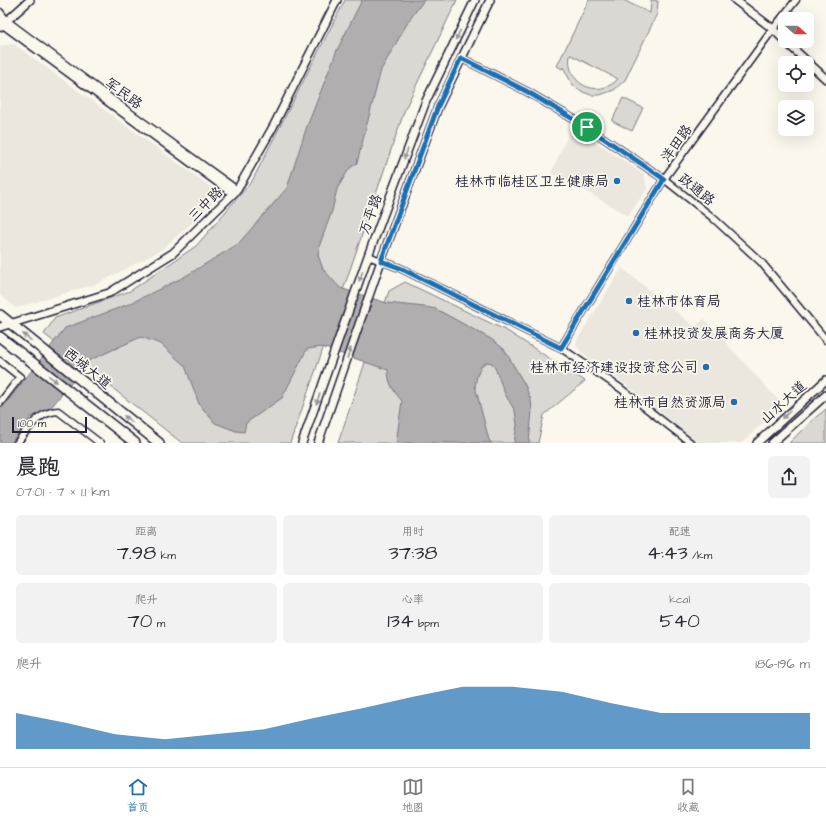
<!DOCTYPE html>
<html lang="zh">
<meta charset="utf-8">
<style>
:root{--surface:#fff;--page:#f2f2f3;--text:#2b2b33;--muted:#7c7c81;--line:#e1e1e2;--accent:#1f6fb2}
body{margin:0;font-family:"Architects Daughter","LXGW WenKai TC",sans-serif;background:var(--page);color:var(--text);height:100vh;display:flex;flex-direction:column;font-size:15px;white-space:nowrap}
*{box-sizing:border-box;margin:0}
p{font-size:13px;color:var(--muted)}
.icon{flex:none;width:22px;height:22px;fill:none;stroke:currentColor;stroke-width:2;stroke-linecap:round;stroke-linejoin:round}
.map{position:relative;height:443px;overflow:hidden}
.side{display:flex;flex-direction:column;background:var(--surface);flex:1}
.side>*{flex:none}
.needle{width:26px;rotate:111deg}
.controls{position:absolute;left:778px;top:12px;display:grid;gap:8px}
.controls a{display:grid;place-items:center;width:36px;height:36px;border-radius:6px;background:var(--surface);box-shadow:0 4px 16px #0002;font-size:20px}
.scale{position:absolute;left:12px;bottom:10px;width:75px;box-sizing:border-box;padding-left:4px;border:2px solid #22223b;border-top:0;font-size:11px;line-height:14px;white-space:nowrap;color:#22223b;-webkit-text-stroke:3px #fbf7ec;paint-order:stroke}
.pin{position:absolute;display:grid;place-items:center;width:34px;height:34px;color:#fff;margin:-17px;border:2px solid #fff;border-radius:50%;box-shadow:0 1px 4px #0007}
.round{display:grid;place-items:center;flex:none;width:42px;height:42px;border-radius:6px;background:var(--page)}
.headline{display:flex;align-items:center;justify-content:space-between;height:68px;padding:0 16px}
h1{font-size:22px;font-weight:600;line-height:30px}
.metrics{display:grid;grid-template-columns:repeat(3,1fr);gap:6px;height:68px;padding:4px 16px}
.metrics div{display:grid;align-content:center;border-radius:6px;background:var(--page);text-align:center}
.metrics b{font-size:20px;font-weight:600}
.metrics small{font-size:11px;font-weight:400}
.metrics p{font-size:11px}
.chart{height:112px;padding:8px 16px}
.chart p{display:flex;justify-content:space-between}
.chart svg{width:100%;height:72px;margin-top:4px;fill:var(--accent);opacity:.7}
.dock{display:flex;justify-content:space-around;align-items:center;height:56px;border-top:1px solid var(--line);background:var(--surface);font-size:11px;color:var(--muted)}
.dock a{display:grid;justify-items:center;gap:2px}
.dock .on{color:var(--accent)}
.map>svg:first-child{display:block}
.built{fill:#ebe7df}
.green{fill:#dbd8d3;stroke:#7e7d87;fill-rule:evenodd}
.water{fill:#b1aeb0;stroke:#787681}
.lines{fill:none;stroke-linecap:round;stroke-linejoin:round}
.minor-casing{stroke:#22223b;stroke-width:9}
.major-casing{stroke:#22223b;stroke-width:10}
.highway-casing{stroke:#22223b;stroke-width:12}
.minor{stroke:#fbf7ec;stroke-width:6}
.major{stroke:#fbf7ec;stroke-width:7}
.highway{stroke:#fbf7ec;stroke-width:9}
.oneway{fill:#99979c}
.route-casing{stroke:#fff;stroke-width:8}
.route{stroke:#1f6fb2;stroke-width:5}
.poi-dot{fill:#1f6fb2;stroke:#fbf7ec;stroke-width:1.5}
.labels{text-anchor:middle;stroke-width:3.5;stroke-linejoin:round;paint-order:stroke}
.street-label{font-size:14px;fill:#22223b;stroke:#fbf7ec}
.poi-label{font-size:14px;fill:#22223b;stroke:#fbf7ec;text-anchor:end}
</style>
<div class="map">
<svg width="826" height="443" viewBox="0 0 826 443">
<rect width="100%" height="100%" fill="#fbf7ec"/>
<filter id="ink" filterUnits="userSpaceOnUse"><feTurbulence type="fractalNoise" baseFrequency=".025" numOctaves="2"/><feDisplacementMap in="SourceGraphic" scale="8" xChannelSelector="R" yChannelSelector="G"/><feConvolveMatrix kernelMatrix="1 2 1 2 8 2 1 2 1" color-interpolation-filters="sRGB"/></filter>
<g filter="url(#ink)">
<path class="built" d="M14 44 219 193 203 213 161 250 99 283 16 308 0 295V46Z
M572 126 644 174 647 189 628 216 584 190 551 173Z
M622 268 695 327 704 319 782 404 742 443H697L640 395 581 352 576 345 578 338Z"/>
<path class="green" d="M345 0H457L405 109 315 372 290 443H182L44 334 55 318 130 291 196 246 252 181Z
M589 0H623L650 13 651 0 658 1 657 14 625 80 614 90 600 95H591L583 92 574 86 571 82 563 67 562 69 557 66ZM570 55H571L618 79C598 100 565 84 570 55Z
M623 98 643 108 632 131 612 121Z
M405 282 507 331 585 381 544 415 538 443H338L389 291Z
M826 409V443H789L810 422Z"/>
<path class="water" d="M362 0H424L408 22 381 70 357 163 349 169 337 189 332 211 320 244 318 255 323 269 340 288 387 303 425 307 436 309 491 339 504 349 525 385 531 400 532 410 529 443H514L517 425 515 411 505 394 495 368 492 363 487 362 481 366 477 376 475 386 489 440 492 443H396L402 401C394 392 388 383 388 370L322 347 307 349 282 398 246 423 244 432 236 431 215 423 199 404 185 366 161 344 141 337 88 361 50 409 31 417 11 443H0V411L65 328 129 304 184 277 238 244 287 188 306 129 337 50Z"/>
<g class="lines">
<defs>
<path id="minor" d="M0 12 7 21 125 109 237 190
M0 20 3 25 233 194
M461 58 526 91 587 127 664 179 712 217 761 262 826 340
M368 256 400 268 561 348 620 388 691 443
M561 348 664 179 773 29 796 0
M0 361 20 377 0 403
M17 443C28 429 38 412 58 411L100 443"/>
<path id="major" d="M735 0 773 29 785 41
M0 27 30 0
M785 41 826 79
M0 327 109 293 173 253 237 190 273 127 337 0
M302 443 368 256 426 101 475 0
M318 443 381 261 438 107 490 0
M757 443 826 380
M772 443 826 395"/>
<path id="highway" d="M0 315 159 443
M0 337 135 443"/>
</defs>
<use href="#minor" class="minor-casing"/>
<use href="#major" class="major-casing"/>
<use href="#highway" class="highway-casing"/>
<use href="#minor" class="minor"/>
<use href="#major" class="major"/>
<use href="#highway" class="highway"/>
</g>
<defs><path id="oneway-solid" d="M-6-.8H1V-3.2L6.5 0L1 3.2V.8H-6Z"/></defs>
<g class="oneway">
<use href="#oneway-solid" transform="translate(458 35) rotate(116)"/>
<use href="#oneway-solid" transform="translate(406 154) rotate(110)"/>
<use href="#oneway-solid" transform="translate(361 276) rotate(109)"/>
<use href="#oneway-solid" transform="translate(27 337) rotate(-141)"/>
<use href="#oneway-solid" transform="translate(349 353) rotate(-71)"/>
<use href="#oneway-solid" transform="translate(53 379) rotate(38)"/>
<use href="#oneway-solid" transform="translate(318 399) rotate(109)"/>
<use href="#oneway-solid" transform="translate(786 415) rotate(138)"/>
<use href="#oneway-solid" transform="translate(128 419) rotate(-141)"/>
</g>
</g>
<g class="lines" filter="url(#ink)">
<defs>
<path id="route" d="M461 58 526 91 587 127 664 179 561 348 400 268 381 261 438 106Z"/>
</defs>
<use href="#route" class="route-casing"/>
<use href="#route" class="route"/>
</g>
<g class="poi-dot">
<circle cx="617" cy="181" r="4"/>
<circle cx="629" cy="301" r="4"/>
<circle cx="636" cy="333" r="4"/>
<circle cx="706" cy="367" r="4"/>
<circle cx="734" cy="402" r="4"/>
</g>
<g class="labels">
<g class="street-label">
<text transform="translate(124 93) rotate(36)" y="5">军民路</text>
<text transform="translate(676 143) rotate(-54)" y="5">洋田路</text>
<text transform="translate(697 189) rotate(39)" y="5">政通路</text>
<text transform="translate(205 204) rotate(-45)" y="5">三中路</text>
<text transform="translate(370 214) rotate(-70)" y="5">万平路</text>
<text transform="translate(88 368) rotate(39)" y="5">西城大道</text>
<text transform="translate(783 402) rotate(-42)" y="5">山水大道</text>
</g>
<g class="poi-label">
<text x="609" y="186">桂林市临桂区卫生健康局</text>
<text x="637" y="306" text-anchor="start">桂林市体育局</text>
<text x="644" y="338" text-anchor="start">桂林投资发展商务大厦</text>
<text x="698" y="372">桂林市经济建设投资总公司</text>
<text x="726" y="407">桂林市自然资源局</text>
</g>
</g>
</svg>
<div class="controls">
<a><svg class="needle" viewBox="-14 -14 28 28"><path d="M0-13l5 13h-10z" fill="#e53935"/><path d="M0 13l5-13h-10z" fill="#7c7c81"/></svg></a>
<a><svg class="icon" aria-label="locate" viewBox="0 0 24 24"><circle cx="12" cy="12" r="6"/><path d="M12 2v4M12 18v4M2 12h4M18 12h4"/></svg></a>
<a><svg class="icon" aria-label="layers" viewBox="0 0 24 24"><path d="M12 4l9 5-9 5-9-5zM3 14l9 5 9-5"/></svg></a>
</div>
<div class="scale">100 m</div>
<div class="pin" style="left:587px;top:127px;background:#1e9e55"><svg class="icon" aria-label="arrive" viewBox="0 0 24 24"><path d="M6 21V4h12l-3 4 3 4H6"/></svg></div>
</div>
<section class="side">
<div class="headline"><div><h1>晨跑</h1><p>07:01 · 7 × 1.1 km</p></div><a class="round"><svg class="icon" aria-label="share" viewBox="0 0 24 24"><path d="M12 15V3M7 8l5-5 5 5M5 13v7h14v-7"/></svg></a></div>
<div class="metrics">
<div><p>距离</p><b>7.98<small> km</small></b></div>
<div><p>用时</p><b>37:38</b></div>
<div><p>配速</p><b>4:43<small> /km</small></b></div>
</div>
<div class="metrics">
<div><p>爬升</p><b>70<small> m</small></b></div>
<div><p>心率</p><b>134<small> bpm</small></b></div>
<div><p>kcal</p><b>540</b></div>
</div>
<div class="chart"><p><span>爬升</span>186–196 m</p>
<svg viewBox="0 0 160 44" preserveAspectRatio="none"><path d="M0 44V22L10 28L20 35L30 38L40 35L50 32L60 25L70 19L80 12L90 6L100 6L110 9L120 16L130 22L140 22L150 22L160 22V44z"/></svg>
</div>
</section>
<nav class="dock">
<a class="on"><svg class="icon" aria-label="home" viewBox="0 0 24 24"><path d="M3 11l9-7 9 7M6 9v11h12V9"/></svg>首页</a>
<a><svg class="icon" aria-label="map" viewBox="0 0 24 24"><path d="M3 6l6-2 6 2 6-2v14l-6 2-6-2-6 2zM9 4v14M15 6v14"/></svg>地图</a>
<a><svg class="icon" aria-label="saved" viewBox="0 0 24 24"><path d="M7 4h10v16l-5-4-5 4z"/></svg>收藏</a>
</nav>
